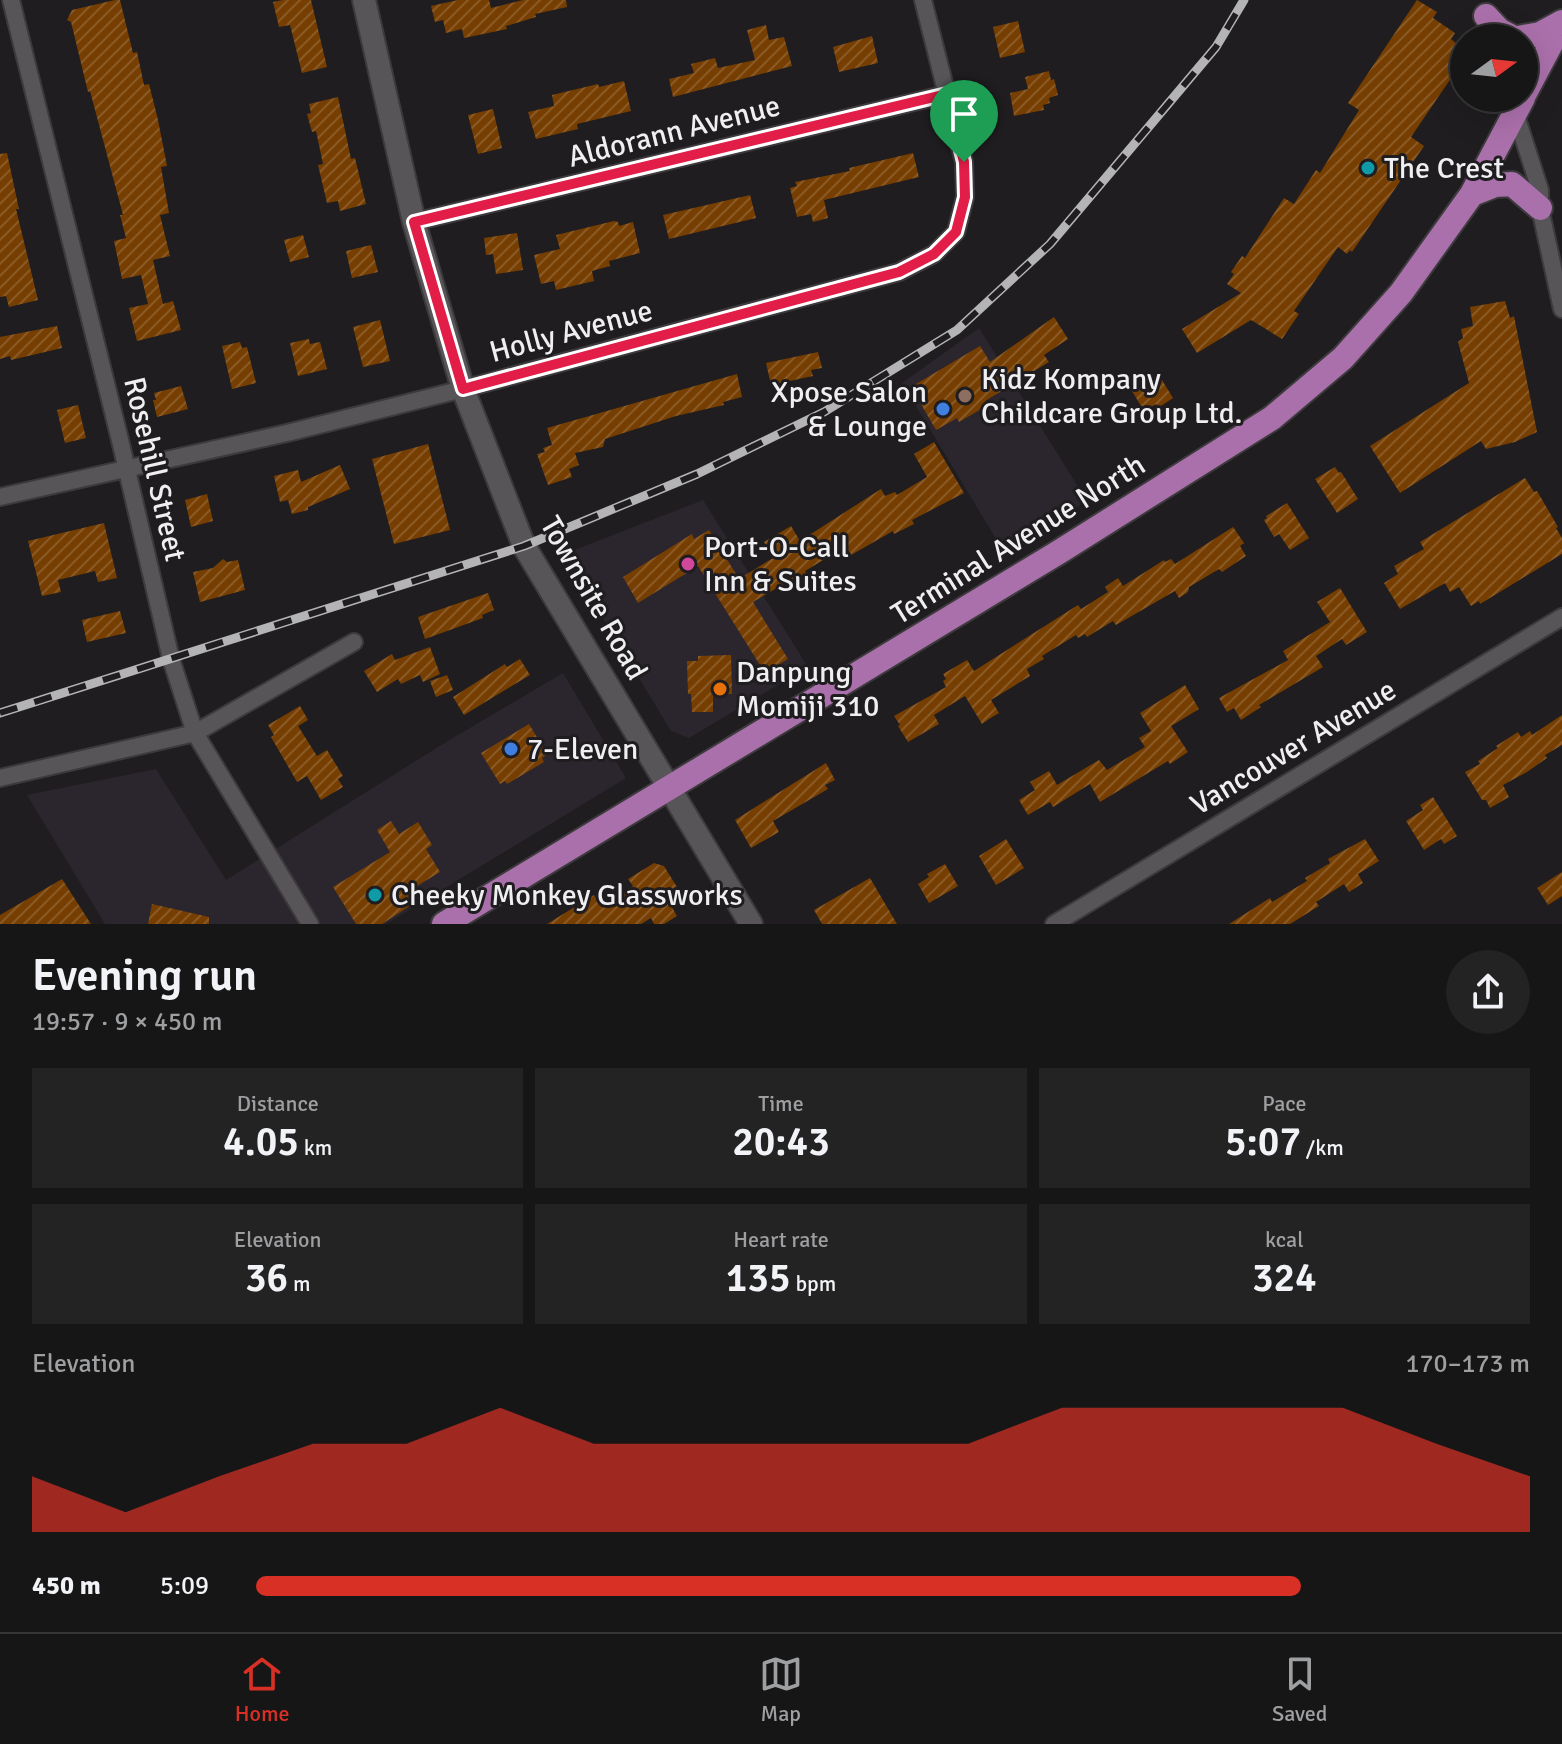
<!DOCTYPE html>
<meta charset="utf-8">
<style>
:root{--surface:#171617;--page:#242324;--text:#f1f3f6;--muted:#9e9fa1;--line:#363536;--accent:#d93025}
body{margin:0;font-family:Signika,sans-serif;background:var(--page);color:var(--text);height:100vh;display:flex;flex-direction:column;font-size:30px;white-space:nowrap}
*{box-sizing:border-box;margin:0}
p{font-size:26px;color:var(--muted)}
.icon{flex:none;width:44px;height:44px;fill:none;stroke:currentColor;stroke-width:2;stroke-linecap:round;stroke-linejoin:round}
.map{position:relative;height:924px;overflow:hidden}
.sheet{display:flex;flex-direction:column;background:var(--surface);flex:1}
.sheet>*{flex:none}
.needle{width:52px;rotate:75deg}
.controls{position:absolute;left:1450px;top:24px;display:grid;gap:16px}
.controls a{display:grid;place-items:center;width:88px;height:88px;border-radius:50%;background:var(--surface);box-shadow:0 8px 32px #0002,0 0 0 2px var(--line);font-size:40px}
.pin{position:absolute;display:grid;place-items:center;width:68px;height:68px;color:#fff;margin:-82px -34px;border-radius:50% 50% 50% 0;rotate:-45deg;box-shadow:0 0 8px #0007}
.pin .icon{rotate:45deg}
.round{display:grid;place-items:center;flex:none;width:84px;height:84px;border-radius:42px;background:var(--page)}
.headline{display:flex;align-items:center;justify-content:space-between;height:136px;padding:0 32px}
h1{font-size:44px;font-weight:600;line-height:60px}
.figures{display:grid;grid-template-columns:repeat(3,1fr);gap:12px;height:136px;padding:8px 32px}
.figures div{display:grid;align-content:center;border-radius:0px;background:var(--page);text-align:center}
.figures b{font-size:40px;font-weight:600}
.figures small{font-size:22px;font-weight:400}
.figures p{font-size:22px}
.chart{height:224px;padding:16px 32px}
.chart p{display:flex;justify-content:space-between}
.chart svg{width:100%;height:144px;margin-top:8px;fill:var(--accent);opacity:.7}
ul{padding:0 32px;list-style:none;font-size:26px}
li{display:grid;grid-template-columns:128px 96px 1fr;align-items:center;height:60px}
li i{height:20px;border-radius:10px;background:var(--accent)}
.tab-bar{display:flex;justify-content:space-around;align-items:center;height:112px;border-top:2px solid var(--line);background:var(--surface);font-size:22px;color:var(--muted)}
.tab-bar a{display:grid;justify-items:center;gap:4px}
.tab-bar .selected{color:var(--accent)}
.map>svg:first-child{display:block}
.built{fill:#2b262d}
.building{fill:url(#building-hatch)}
.lines{fill:none;stroke-linecap:round;stroke-linejoin:round}
.minor-casing{stroke:#3c3a3c;stroke-width:20}
.tertiary-casing{stroke:#3c3a3c;stroke-width:26}
.primary-casing{stroke:#3c3a3c;stroke-width:28}
.minor{stroke:#575558;stroke-width:16}
.tertiary{stroke:#575558;stroke-width:22}
.primary{stroke:#aa70ab;stroke-width:24}
.rail-casing{stroke:#b4b3b5;stroke-width:9}
.rail{stroke:#1f1d1f;stroke-width:6;stroke-dasharray:18;stroke-linecap:butt}
.route-casing{stroke:#fff;stroke-width:16}
.route{stroke:#e11d48;stroke-width:10}
.culture-dot{fill:#0f9aa8;stroke:#1f1d1f;stroke-width:3}
.education-dot{fill:#8d6e63;stroke:#1f1d1f;stroke-width:3}
.shop-dot{fill:#3f7fe0;stroke:#1f1d1f;stroke-width:3}
.hotel-dot{fill:#d1479c;stroke:#1f1d1f;stroke-width:3}
.food-dot{fill:#e8710a;stroke:#1f1d1f;stroke-width:3}
.labels{text-anchor:middle;stroke-width:6;stroke-linejoin:round;paint-order:stroke}
.street-label{font-size:30px;fill:#efeef0;stroke:#1f1d1f}
.poi-label{font-size:30px;fill:#efeef0;stroke:#1f1d1f;text-anchor:start}
</style>
<div class="map">
<svg width="1562" height="924" viewBox="0 0 1562 924">
<defs>
<pattern id="building-hatch" width="6" height="6" patternUnits="userSpaceOnUse" patternTransform="scale(2)"><rect width="6" height="6" fill="#763e01"/><path d="M-1 1l2-2M0 6l6-6M5 7l2-2" fill="none" stroke="#8a5a26"/></pattern>
</defs>
<rect width="100%" height="100%" fill="#1f1d1f"/>
<path class="built" d="M979 328 1087 501 1004 552 902 383Z
M703 500 808 667 689 738 671 731 564 554Z
M563 673 626 778 386 924H105L27 795 156 769 226 880 446 742Z"/>
<path class="building" d="M115 0H120L133 53 137 52 144 85 149 84 158 120 167 166 161 167 169 213 160 215 170 256 153 260 163 304 173 301 181 330 137 341 129 308 148 304 141 275 122 279 114 241 126 238 120 215H123L90 91 88 92 71 22 67 20 72 10Z
M283 0H311L327 67 302 73 290 25 279 27 273 2Z
M458 0H489L491 8 523 0H566L567 7 535 14 536 17 506 26 507 29 464 38 462 29 446 33 443 20 435 22 431 6Z
M1417 0 1437 12 1433 18 1455 33 1451 39 1461 47 1453 60 1462 62 1411 137 1424 146 1352 252 1350 250 1347 254 1338 247 1294 311 1299 314 1282 339 1251 320 1197 353 1182 329 1241 293 1227 284 1234 274 1231 272 1242 256 1245 258 1284 198 1294 204 1316 170 1320 173 1359 110 1348 103Z
M1018 21 1025 52 1000 58 993 27Z
M766 25 769 40 784 37 792 66 673 97 669 79 694 73 691 64 715 58 718 68 755 60 747 30Z
M872 36 878 63 839 72 833 47Z
M1049 71 1051 80 1054 79 1058 95 1049 98 1050 103 1043 105 1044 110 1014 116 1010 93 1028 89 1025 77Z
M624 81 631 111 577 124 578 129 536 139 528 112 554 106 552 95 598 84 599 87Z
M338 97 351 159 355 158 366 204 340 211 338 201 327 203 318 165 323 164 316 131 312 132 307 114 311 113 309 104Z
M493 109 502 148 478 154 468 115Z
M7 153 19 209H16L38 300 9 307 6 296 0 297V154Z
M913 153 919 177 824 200 828 218 813 222 811 214 797 217 790 188 797 186 795 182 850 171 849 168Z
M750 195 756 218 669 239 663 215Z
M614 221 618 222 619 226 633 222 640 253 609 261 610 266 592 271 594 281 556 290 554 281 541 284 534 255 560 249 556 235Z
M517 233 523 270 496 274 493 254 486 255 484 238Z
M303 235 309 257 290 262 284 240Z
M371 245 378 272 352 278 346 251Z
M1505 301 1510 318 1514 316 1537 432 1515 442 1486 449 1481 441 1400 493 1370 446 1469 383 1458 342 1463 338 1461 329 1473 326 1470 307Z
M1054 317 1068 339 1044 355 1049 362 985 401 988 405 959 422 957 418 936 430 911 387 980 346 990 362Z
M380 320 390 361 363 367 353 327Z
M57 326 62 348 11 360 10 356 0 359V337Z
M309 339 310 344 320 342 327 369 298 376 290 343Z
M240 342 242 348 247 347 256 383 232 389 222 346Z
M818 352 822 368 811 370 813 376 771 385 766 363Z
M737 374 742 397 723 402 724 405 676 416 605 439 603 447 575 453 579 465 569 469 572 477 548 485 537 454 545 452 543 448 552 445 547 428Z
M1159 375 1173 398 1158 408 1156 404 1144 411 1132 391 1138 382 1144 384Z
M181 386 188 409 157 417 153 400H156L154 393Z
M78 405 86 438 65 443 57 410Z
M934 442 964 493 912 520 914 524 894 534 893 531 851 555 846 547 835 553 805 571 807 575 788 586 787 582 753 602 788 659 765 673 698 566 638 603 623 577 692 534 694 539 709 530 739 579 773 558 764 542 791 526 800 541 881 489 885 496 895 492 897 495 927 477 914 454Z
M428 444 450 530 394 544 372 459Z
M340 465 350 489 308 507V510L292 514 288 500 280 502 274 476 298 470 301 482Z
M1335 467 1339 473 1341 472 1358 499 1337 513 1315 479Z
M1525 478 1534 492 1537 491 1558 527 1556 528 1562 538V554L1480 604 1479 601 1471 606 1459 587 1450 592 1445 583 1400 609 1384 583 1398 574 1394 566 1424 549 1420 542Z
M207 494 213 521 191 527 185 500Z
M1287 503 1309 538 1290 550 1279 534 1274 537 1264 520 1267 518 1266 516Z
M104 523 117 578 98 582 95 571 58 580 61 592 42 596 28 541Z
M1233 527 1244 543 1240 546 1246 556 1222 572 1219 569 1189 587 1188 592 1179 598 1175 591 1116 625 1113 621 1087 637 1085 634 1078 638 1076 635 1042 656 1044 659 1027 669 1030 676 991 700 999 713 989 719 982 724 965 696 934 715 939 724 908 742 898 726 900 725 894 716 946 687 943 681 946 679 943 674 967 660 974 671 1078 605 1081 609 1108 592 1105 587 1118 578 1123 586 1164 560 1165 562 1171 559 1175 564Z
M223 559 227 562 238 560 245 590 200 602 193 572 213 568Z
M1340 588 1367 632 1346 645 1342 639 1316 656 1323 667 1259 705 1261 707 1241 720 1234 708 1227 712 1219 698 1288 660 1283 651 1330 622 1317 602Z
M488 593 494 610 482 615 483 618 425 639 418 617Z
M120 611 126 633 87 642 82 620Z
M430 647 440 674 423 682 420 675 401 684 398 679 377 692 364 671 392 654 395 660Z
M731 655 732 694H713V712H692L691 694H688L687 661H698V656Z
M520 659 530 675 464 715 453 697 505 664 507 667Z
M447 675 453 690 436 697 430 681Z
M1185 685 1199 709 1171 726 1188 752 1170 764 1168 761 1100 802 1090 784 1053 807 1050 802 1028 815 1019 800 1035 790 1030 782 1049 771 1057 785 1099 760 1107 770 1145 747 1139 738 1151 731 1140 713Z
M300 706 308 720 298 726 317 756 327 750 343 776 338 779 343 787 321 800 307 776 297 782 271 737 274 735 268 725Z
M1562 715V745L1545 755 1547 758 1527 772 1503 785 1509 797 1490 808 1486 800H1482L1465 772 1480 764 1478 761 1498 748 1496 746 1518 732 1521 737 1530 731 1532 735Z
M529 724 547 754 542 758 544 762 507 784 505 781 500 784 481 753Z
M826 763 835 780 825 785 828 789 773 821 779 832 751 848 735 820Z
M1433 797 1457 836 1444 844 1441 839 1424 850 1406 821 1423 810 1420 805Z
M391 821 399 834 418 822 432 845 426 849 440 872 409 891 416 902 382 924H356L333 887 390 852 377 830Z
M1006 839 1024 868 996 885 979 856Z
M1365 839 1379 861 1358 874 1363 883 1349 892 1344 884 1316 902 1319 906 1290 924H1229L1270 898 1272 902 1307 881 1305 878 1330 863 1328 859Z
M654 863 664 866 680 892 668 900 677 916 664 924H654L651 918 641 924H547L594 895 601 906 633 886 628 879Z
M945 864 958 886 929 903 918 884 929 877 927 874Z
M1562 872V896L1548 905 1537 888Z
M870 878 897 924H822L814 910Z
M62 879 91 924H0V915Z
M152 904 209 917V924H148Z"/>
<g class="lines">
<defs>
<path id="minor" d="M11 0 120 440 171 659 195 733 310 924
M1514 109 1540 190V208L1562 309
M414 222 947 94
M0 497 287 433 463 389 899 272 934 254 956 232 965 197 964 162 923 0
M0 778 195 733 354 642
M1054 924 1562 617"/>
<path id="tertiary" d="M364 0 414 222 463 389 524 546 751 924"/>
<path id="primary" d="M1486 16 1499 30 1514 38
M1518 38 1540 34 1562 22
M1524 95 1562 23
M1472 194 1495 185 1512 184 1540 208
M444 924 1059 552 1272 418 1343 358 1401 293 1472 194 1523 98"/>
</defs>
<use href="#minor" class="minor-casing"/>
<use href="#tertiary" class="tertiary-casing"/>
<use href="#primary" class="primary-casing"/>
<use href="#minor" class="minor"/>
<use href="#tertiary" class="tertiary"/>
<use href="#primary" class="primary"/>
<defs>
<path id="rail" d="M0 713 524 546 697 474 824 412 957 330 1050 244 1216 47 1244 0"/>
</defs>
<use href="#rail" class="rail-casing"/>
<use href="#rail" class="rail"/>
</g>
<g class="lines">
<defs>
<path id="route" d="M947 94 964 162 965 197 956 232 934 254 899 272 463 389 414 222Z"/>
</defs>
<use href="#route" class="route-casing"/>
<use href="#route" class="route"/>
</g>
<g class="culture-dot">
<circle cx="1368" cy="168" r="8"/>
<circle cx="375" cy="895" r="8"/>
</g>
<circle class="education-dot" cx="965" cy="396" r="8"/>
<g class="shop-dot">
<circle cx="943" cy="409" r="8"/>
<circle cx="511" cy="749" r="8"/>
</g>
<circle class="hotel-dot" cx="688" cy="564" r="8"/>
<circle class="food-dot" cx="720" cy="689" r="8"/>
<g class="labels">
<g class="street-label">
<text transform="translate(674 131) rotate(-14)" y="10">Aldorann Avenue</text>
<text transform="translate(571 331) rotate(-15)" y="10">Holly Avenue</text>
<text transform="translate(155 469) rotate(77)" y="10">Rosehill Street</text>
<text transform="translate(1018 539) rotate(-32)" y="10">Terminal Avenue North</text>
<text transform="translate(594 598) rotate(60)" y="10">Townsite Road</text>
<text transform="translate(1293 747) rotate(-31)" y="10">Vancouver Avenue</text>
</g>
<g class="poi-label">
<text x="1384" y="178">The Crest</text>
<text x="981" y="389">Kidz Kompany<tspan x="981" dy="34">Childcare Group Ltd.</tspan></text>
<text x="927" y="402" text-anchor="end">Xpose Salon<tspan x="927" dy="34">&amp; Lounge</tspan></text>
<text x="704" y="557">Port-O-Call<tspan x="704" dy="34">Inn &amp; Suites</tspan></text>
<text x="736" y="682">Danpung<tspan x="736" dy="34">Momiji 310</tspan></text>
<text x="527" y="759">7-Eleven</text>
<text x="391" y="905">Cheeky Monkey Glassworks</text>
</g>
</g>
</svg>
<div class="controls">
<a><svg class="needle" viewBox="-14 -14 28 28"><path d="M0-13l5 13h-10z" fill="#e53935"/><path d="M0 13l5-13h-10z" fill="#9e9fa1"/></svg></a>
</div>
<div class="pin" style="left:964px;top:162px;background:#1e9e55"><svg class="icon" aria-label="arrive" viewBox="0 0 24 24"><path d="M6 21V4h12l-3 4 3 4H6"/></svg></div>
</div>
<section class="sheet">
<div class="headline"><div><h1>Evening run</h1><p>19:57 · 9 × 450 m</p></div><a class="round"><svg class="icon" aria-label="share" viewBox="0 0 24 24"><path d="M12 15V3M7 8l5-5 5 5M5 13v7h14v-7"/></svg></a></div>
<div class="figures">
<div><p>Distance</p><b>4.05<small> km</small></b></div>
<div><p>Time</p><b>20:43</b></div>
<div><p>Pace</p><b>5:07<small> /km</small></b></div>
</div>
<div class="figures">
<div><p>Elevation</p><b>36<small> m</small></b></div>
<div><p>Heart rate</p><b>135<small> bpm</small></b></div>
<div><p>kcal</p><b>324</b></div>
</div>
<div class="chart"><p><span>Elevation</span>170–173 m</p>
<svg viewBox="0 0 160 44" preserveAspectRatio="none"><path d="M0 44V27L10 38L20 27L30 17L40 17L50 6L60 17L70 17L80 17L90 17L100 17L110 6L120 6L130 6L140 6L150 17L160 27V44z"/></svg>
</div>
<ul>
<li><b>450 m</b>5:09<i style="width:82%"></i></li>
</ul>
</section>
<nav class="tab-bar">
<a class="selected"><svg class="icon" aria-label="home" viewBox="0 0 24 24"><path d="M3 11l9-7 9 7M6 9v11h12V9"/></svg>Home</a>
<a><svg class="icon" aria-label="map" viewBox="0 0 24 24"><path d="M3 6l6-2 6 2 6-2v14l-6 2-6-2-6 2zM9 4v14M15 6v14"/></svg>Map</a>
<a><svg class="icon" aria-label="saved" viewBox="0 0 24 24"><path d="M7 4h10v16l-5-4-5 4z"/></svg>Saved</a>
</nav>
